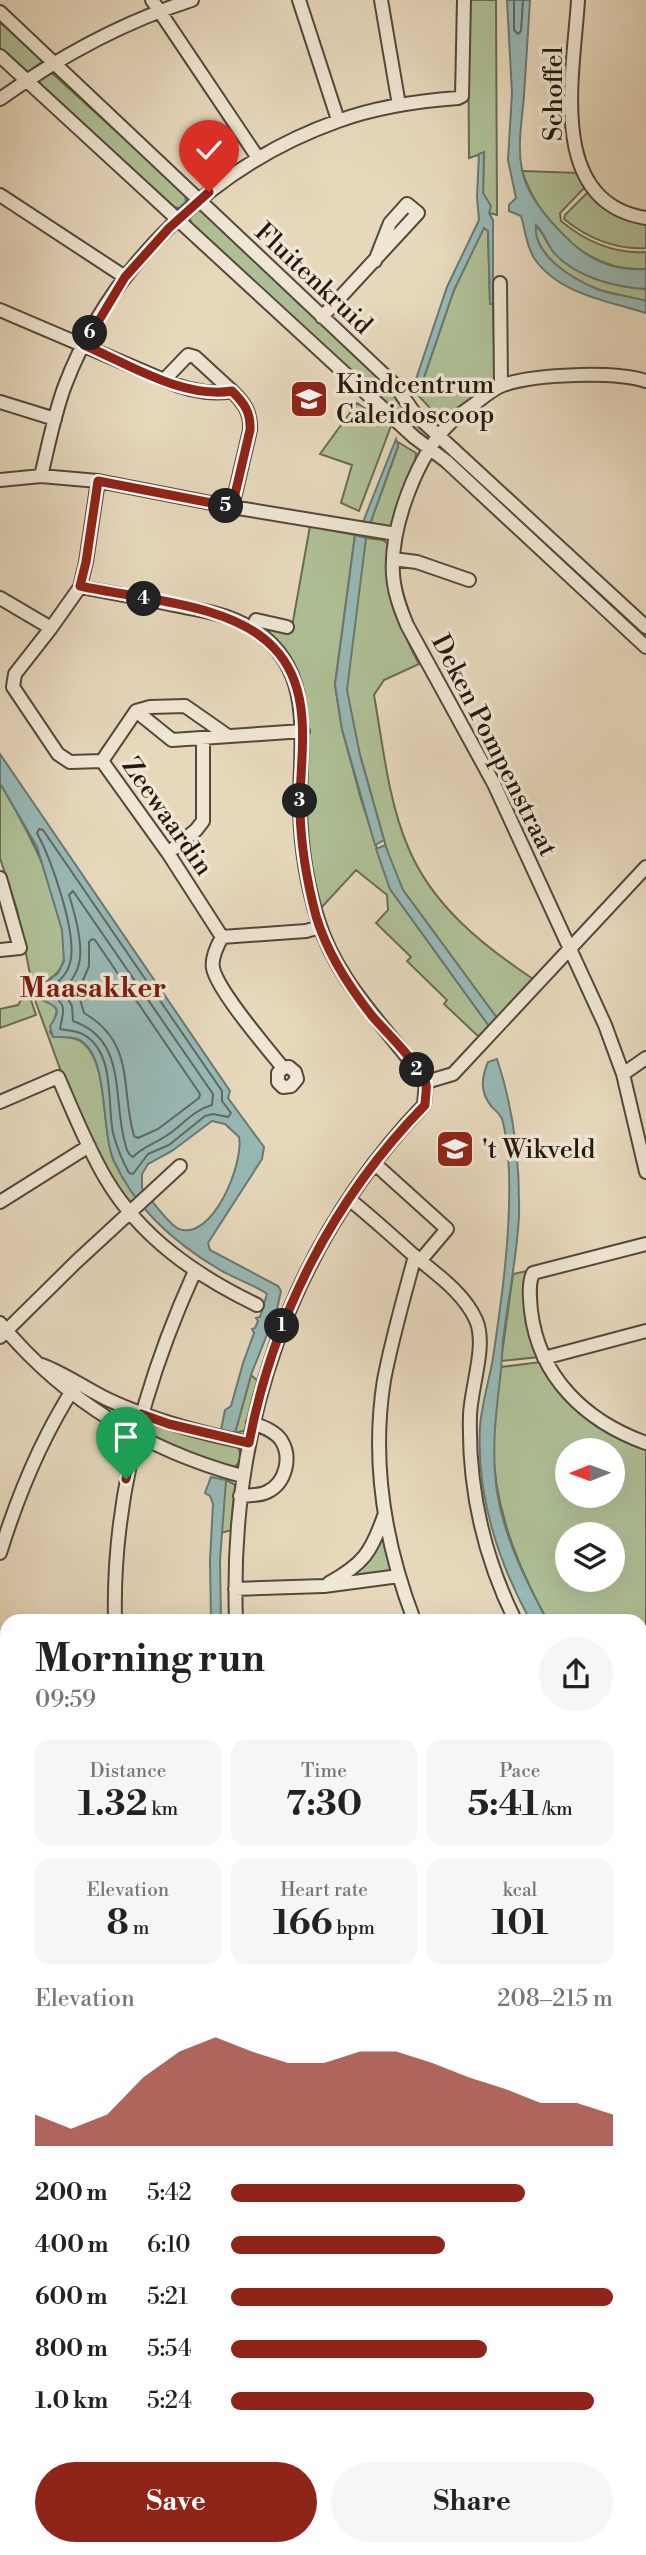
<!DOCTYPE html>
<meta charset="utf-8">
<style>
:root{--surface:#fff;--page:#f6f6f6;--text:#222;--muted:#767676;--accent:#8f2418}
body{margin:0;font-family:"Libre Bodoni",serif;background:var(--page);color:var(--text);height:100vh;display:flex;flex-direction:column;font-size:26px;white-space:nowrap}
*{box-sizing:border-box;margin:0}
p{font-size:23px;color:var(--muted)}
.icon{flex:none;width:38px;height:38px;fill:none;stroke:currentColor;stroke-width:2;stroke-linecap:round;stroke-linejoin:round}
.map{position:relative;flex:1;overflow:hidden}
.drawer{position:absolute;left:0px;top:1614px;width:648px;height:942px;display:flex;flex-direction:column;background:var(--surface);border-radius:21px 21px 0 0;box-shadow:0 7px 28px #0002}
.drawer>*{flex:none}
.needle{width:46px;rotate:269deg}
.buttons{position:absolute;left:555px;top:1438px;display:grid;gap:14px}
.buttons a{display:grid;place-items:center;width:70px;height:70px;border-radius:50%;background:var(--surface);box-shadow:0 7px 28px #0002;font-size:35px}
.pin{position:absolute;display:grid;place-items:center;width:60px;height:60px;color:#fff;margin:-72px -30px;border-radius:50% 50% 50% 0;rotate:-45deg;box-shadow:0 0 7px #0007}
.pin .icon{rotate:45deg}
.km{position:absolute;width:35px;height:35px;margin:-18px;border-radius:50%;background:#222;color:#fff;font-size:19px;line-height:35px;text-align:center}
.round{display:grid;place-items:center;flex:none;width:74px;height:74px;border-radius:37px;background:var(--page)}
.overview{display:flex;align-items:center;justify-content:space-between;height:119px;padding:0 35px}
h1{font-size:38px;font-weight:700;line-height:52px}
.metrics{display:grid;grid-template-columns:repeat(3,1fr);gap:10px;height:119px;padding:7px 35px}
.metrics div{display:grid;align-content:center;border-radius:14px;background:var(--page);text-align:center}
.metrics b{font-size:35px;font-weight:700}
.metrics small{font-size:19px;font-weight:400}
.metrics p{font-size:19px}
.chart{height:196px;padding:14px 35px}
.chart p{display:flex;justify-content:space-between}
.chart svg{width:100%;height:126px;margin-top:7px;fill:var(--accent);opacity:.7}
.primary-button{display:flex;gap:14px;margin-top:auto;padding:14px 35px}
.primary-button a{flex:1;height:80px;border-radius:42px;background:var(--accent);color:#fff;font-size:28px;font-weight:700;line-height:80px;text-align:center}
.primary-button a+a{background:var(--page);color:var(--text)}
ul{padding:0 35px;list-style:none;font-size:23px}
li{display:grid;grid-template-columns:112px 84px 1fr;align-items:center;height:52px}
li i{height:18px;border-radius:9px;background:var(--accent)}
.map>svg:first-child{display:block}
.green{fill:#afc096;stroke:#696c54;stroke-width:2;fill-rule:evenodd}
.water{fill:#98b9b6;stroke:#697974;stroke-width:2;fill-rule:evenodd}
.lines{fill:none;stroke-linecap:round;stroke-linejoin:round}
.shore{stroke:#5e6864;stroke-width:2}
.stream{stroke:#697974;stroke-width:2.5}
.minor-casing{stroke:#54483c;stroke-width:16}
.highway-casing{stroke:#231811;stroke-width:21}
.minor{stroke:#efe6d3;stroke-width:12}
.highway{stroke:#e7d8bc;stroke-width:18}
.route-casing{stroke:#fff;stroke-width:14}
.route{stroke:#8f2418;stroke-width:9}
.labels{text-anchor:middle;stroke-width:7;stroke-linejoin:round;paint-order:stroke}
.street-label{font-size:26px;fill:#231811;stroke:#efe6d3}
.poi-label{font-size:26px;fill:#231811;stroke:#efe6d3;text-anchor:start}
.neighbourhood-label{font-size:28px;font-weight:bold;fill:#7a1f14;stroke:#efe6d3}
</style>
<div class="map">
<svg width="646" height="2555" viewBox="0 0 646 2555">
<rect width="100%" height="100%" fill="#e7d8bc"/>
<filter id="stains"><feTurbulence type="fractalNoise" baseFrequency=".00286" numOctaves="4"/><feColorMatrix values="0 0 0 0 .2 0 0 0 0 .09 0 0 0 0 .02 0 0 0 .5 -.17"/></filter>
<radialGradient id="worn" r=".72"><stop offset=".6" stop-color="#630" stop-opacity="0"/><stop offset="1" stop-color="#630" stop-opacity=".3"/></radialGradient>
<path class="green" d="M468 0H496L497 215 489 213V206L483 193 484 153 469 158Z
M0 22 40 59 42 62 28 72 0 48Z
M52 73 185 194 186 202 180 208 171 207 43 89 39 81Z
M522 171 579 173 586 186 560 213 561 221C585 241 614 254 646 252V269C588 273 540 223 522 171Z
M590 190 616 213 646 223V248C616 250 587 238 564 219L565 215Z
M199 210 203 211 392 386 432 434 431 439 426 441 191 225 190 217Z
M535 225C544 232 546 244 554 252 576 277 614 287 646 289V301C630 296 613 295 597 289 571 279 535 256 535 225Z
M484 227 488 231 490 304H493L495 378 443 422 416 393 421 386 454 290Z
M357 403 391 426 359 511 341 503 352 465 320 454Z
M398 442 416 453 414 471 391 528 370 524 398 447Z
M310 526 355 535 335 685 342 729 361 799 390 889 489 1026 479 1037 444 1004 447 1000 407 961 411 957 376 923 388 910 387 895 356 870 321 908C313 879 307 849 306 818 305 742 324 676 254 622L292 627Z
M366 538 383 540 388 544C386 585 399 628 419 664L384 680 374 695C383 745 388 800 408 847 432 905 482 945 533 979L497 1018 403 890 390 861 360 755 348 707 346 678Z
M0 783C26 827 70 906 64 959 61 977 43 979 38 992L42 1000 54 1005 57 1011 50 1032 54 1037C62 1037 73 1036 80 1041 109 1058 101 1128 113 1159 119 1173 130 1187 138 1200L131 1207 106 1170 62 1074 36 1003 17 910 0 858Z
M30 997 36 1015 0 1028V1009L18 1005 21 1000Z
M527 1271 526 1283 539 1357 501 1361 513 1274Z
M541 1362 546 1372 646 1448V1759L641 1762 640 1620H547C516 1563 492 1503 493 1436 493 1413 498 1390 501 1367ZM567 1451H612V1496H567ZM567 1535H612V1580H567Z
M251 1375 259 1382 247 1430 235 1433Z
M149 1423 237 1446C243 1455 241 1464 232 1468L142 1434 145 1424Z
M226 1480 236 1485V1489L232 1530 221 1533Z
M383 1536 391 1571 389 1573 350 1576Z
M7 2164V2399L0 2402V2167Z
M640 2252 646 2258V2352L641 2354Z
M133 2548H340L332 2555H124Z
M367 2548H546L538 2555H358Z"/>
<path class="water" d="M507 0H530C528 32 526 64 524 96 522 120 517 146 522 170 527 197 550 222 569 240 590 261 617 271 646 269V289C614 287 576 277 554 253 547 244 544 232 536 225 532 255 573 279 597 289 613 295 630 296 646 301V313C608 301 558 294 534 258 526 245 525 229 521 216L509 211V205L516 198 508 160 512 93Z
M484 152 483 193 491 206 489 213 493 220V304H490L488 231 484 228 454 290 421 386 416 393 414 391V385L447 287 479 220 477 197 479 154Z
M396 439 398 446 370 524 363 522Z
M355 535 366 538 347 690 360 755 384 840 375 845 342 729 335 685Z
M0 754 230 1091 228 1098 264 1147 262 1159 208 1243 210 1250 278 1286 281 1291 277 1309 251 1375 235 1433 221 1430 225 1410 231 1406 243 1363 254 1333 252 1329 255 1328 258 1321 256 1318 260 1317 267 1294C253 1284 235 1279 220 1270 176 1244 135 1208 114 1161 100 1130 110 1058 80 1040 72 1036 62 1037 53 1037L50 1026C64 1006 55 1007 39 998L38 989 58 973 64 961 62 930 37 847 0 783ZM212 1121 225 1124 239 1137C244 1163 213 1241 179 1229 168 1224 150 1198 142 1188V1174L148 1164 172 1151Z
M385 845 403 890 497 1018 489 1026 390 889 376 849Z
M497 1059C514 1110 520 1163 519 1216 517 1255 509 1294 504 1333 502 1345 502 1358 501 1370 496 1412 491 1450 497 1492 504 1537 526 1581 547 1620H530C498 1562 476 1494 480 1426 482 1403 489 1381 493 1358 502 1297 511 1234 509 1172 508 1155 507 1135 502 1119 500 1114 496 1111 492 1107 480 1093 481 1079 488 1062Z
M211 1477 226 1480 220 1560 221 1620H211L210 1560 213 1504 210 1496 205 1493Z"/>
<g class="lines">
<path class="shore" d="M514 0V30L518 34 521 31 523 0
M39 829 43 830 222 1091V1101L231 1113 228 1117 213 1114 205 1116 169 1145 148 1154 133 1174 129 1173C122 1160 117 1148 113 1133 107 1103 115 1055 86 1036 78 1030 68 1031 60 1029 63 1010 69 1006 49 993 54 983 67 977 70 963 78 934 51 859 37 833Z
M73 891 213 1094 212 1105C193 1110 182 1126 166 1136 154 1144 143 1147 133 1157 126 1153 126 1146 124 1139 113 1095 126 1039 73 1021L72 1006 64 992C68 984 75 977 78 967 85 948 75 914 69 895Z
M92 939 95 940 200 1094 199 1098 158 1129 138 1138 134 1136C120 1088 136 1043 84 1013L78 992 89 966V942Z"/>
<path class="stream" d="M640 2160 646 2155
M181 2555 190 2548"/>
<defs>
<path id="minor" d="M152 0 258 158
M299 0 338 120
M381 0 399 105
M578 0C574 72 545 202 646 218
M0 12 395 385 415 414 646 627
M0 56 414 437 446 461 646 647
M0 99C59 57 123 22 192 0
M0 195 125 277
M500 283 501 385
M0 310 164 380
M322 317 418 213 407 204 390 223 375 261
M646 381C613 371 536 374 503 385 492 389 481 399 472 406 465 411 457 416 451 422 417 455 390 527 393 574 394 592 400 608 407 625L494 784 605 1025 623 1074 646 1172
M0 402 55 419
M41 476C48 447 54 416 64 388 110 265 214 165 338 121 376 107 417 101 458 98L462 96 464 0
M0 480 41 476 98 481 232 507 396 534
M98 481 86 562 80 587 51 628 15 674 13 687 58 754 70 762 102 761 168 853 222 937 306 931 320 927
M232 507 250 430C251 412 244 403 232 391 209 395 186 390 164 380L188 355 195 357 232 391
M393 559 417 562 469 580
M80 587C113 593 146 599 179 606 198 610 217 612 235 620 320 656 299 738 300 810 301 847 307 885 318 920 338 985 388 1028 426 1082
M0 598 51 628
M253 629 256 620 287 627
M136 711 172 740 303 731
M102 761 136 711 150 707 185 706 228 736
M168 853 196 830 203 821V738
M0 878 20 948 0 950
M222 937C217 946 211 958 213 968 217 990 267 1048 283 1068L289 1067 295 1072 297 1079 291 1086 283 1087 278 1082V1073L283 1068
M623 1074 646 1058
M0 1102 58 1077C73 1111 87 1147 106 1179 141 1238 197 1276 257 1305
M374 1163 447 1229 420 1261
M349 1199C370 1216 390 1234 410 1252 433 1272 463 1291 476 1320 487 1345 471 1387 470 1415 468 1487 483 1555 515 1620
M0 1202 89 1146
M646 1244 533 1273C528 1284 530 1299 531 1311 539 1377 585 1421 646 1443
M0 1323C64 1400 146 1450 242 1476
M0 1337 76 1262 180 1166
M544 1358 646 1331
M42 1365C66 1374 86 1389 109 1400 154 1421 200 1433 249 1443
M240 1496C249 1495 259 1496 267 1492 286 1483 292 1457 281 1440 275 1431 263 1427 253 1423
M0 1553C18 1495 42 1437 75 1386
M329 1583C363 1564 371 1553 384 1516
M235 1589 324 1586 399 1576
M115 1620C112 1498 145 1381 195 1271
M236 1620C229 1427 289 1246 424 1105L426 1082 453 1074 646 867
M414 1620C385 1544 371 1462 384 1380 392 1338 404 1297 415 1256
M0 1641 7 1645
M640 1774 646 1772
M640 2176 646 2171
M0 2526 7 2521
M601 2548 604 2555
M340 2555 349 2548"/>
<path id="highway" d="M640 2076 646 2071
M640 2114 646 2110
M47 2555 56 2548
M93 2555 102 2548"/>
</defs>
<use href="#minor" class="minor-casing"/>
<use href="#highway" class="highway-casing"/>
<use href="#minor" class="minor"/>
<use href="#highway" class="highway"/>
</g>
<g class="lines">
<defs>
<path id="route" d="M126 1479 141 1414 169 1424 249 1443C273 1316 334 1198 425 1105 425 1099 427 1090 426 1084 423 1068 385 1031 373 1017 349 987 327 953 316 916 307 882 301 847 300 811 299 757 316 692 274 648 233 603 138 599 80 586L86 562 98 481 232 507 250 430C251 412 244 403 232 391 183 399 128 364 84 345L125 277 169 228 209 192"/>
</defs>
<use href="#route" class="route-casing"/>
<use href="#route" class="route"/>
</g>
<defs>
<symbol id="school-square" viewBox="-11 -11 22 22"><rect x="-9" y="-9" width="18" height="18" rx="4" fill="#8f2418" stroke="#efe6d3"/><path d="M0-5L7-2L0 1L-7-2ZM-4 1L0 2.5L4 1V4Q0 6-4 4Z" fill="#fff"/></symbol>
</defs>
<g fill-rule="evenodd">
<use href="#school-square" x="287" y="377" width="44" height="44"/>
<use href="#school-square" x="433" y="1127" width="44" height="44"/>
</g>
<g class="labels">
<g class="street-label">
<text transform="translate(553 94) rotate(-90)" y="9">Schoffel</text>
<text transform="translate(314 278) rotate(43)" y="9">Fluitenkruid</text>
<text transform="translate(495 745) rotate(63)" y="9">Deken Pompenstraat</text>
<text transform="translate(168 816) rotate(55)" y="9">Zeewaardin</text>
</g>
<g class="poi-label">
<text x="336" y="393">Kindcentrum<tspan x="336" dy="30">Caleidoscoop</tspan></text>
<text x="482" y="1158">'t Wikveld</text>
</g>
<g class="neighbourhood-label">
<text x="93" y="997">Maasakker</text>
</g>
</g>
<rect width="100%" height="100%" filter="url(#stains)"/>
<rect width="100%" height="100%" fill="url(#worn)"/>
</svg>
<div class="buttons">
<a><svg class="needle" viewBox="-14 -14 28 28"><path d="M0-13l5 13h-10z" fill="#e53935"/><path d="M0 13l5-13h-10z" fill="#767676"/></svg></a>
<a><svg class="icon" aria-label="layers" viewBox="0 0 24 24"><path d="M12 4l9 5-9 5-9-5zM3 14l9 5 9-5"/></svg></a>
</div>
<div class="pin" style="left:126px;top:1479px;background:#1e9e55"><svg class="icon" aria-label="arrive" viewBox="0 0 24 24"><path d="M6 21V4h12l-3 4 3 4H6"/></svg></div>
<div class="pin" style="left:209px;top:192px;background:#d93025"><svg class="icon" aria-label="check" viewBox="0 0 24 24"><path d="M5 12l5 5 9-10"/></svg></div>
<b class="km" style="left:282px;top:1326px">1</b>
<b class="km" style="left:417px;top:1070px">2</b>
<b class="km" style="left:300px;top:801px">3</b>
<b class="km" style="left:144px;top:599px">4</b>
<b class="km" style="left:226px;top:506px">5</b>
<b class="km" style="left:90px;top:333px">6</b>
<section class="drawer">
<div class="overview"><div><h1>Morning run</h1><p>09:59</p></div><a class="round"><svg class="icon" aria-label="share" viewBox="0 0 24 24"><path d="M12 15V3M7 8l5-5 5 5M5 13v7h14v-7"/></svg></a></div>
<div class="metrics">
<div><p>Distance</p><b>1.32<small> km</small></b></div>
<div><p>Time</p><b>7:30</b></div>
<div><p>Pace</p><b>5:41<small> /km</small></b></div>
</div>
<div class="metrics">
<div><p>Elevation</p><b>8<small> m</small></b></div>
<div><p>Heart rate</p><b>166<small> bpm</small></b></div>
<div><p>kcal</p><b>101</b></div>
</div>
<div class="chart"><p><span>Elevation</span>208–215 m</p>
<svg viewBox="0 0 160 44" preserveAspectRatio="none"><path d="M0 44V33L10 38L20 33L30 20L40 11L50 6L60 11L70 15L80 15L90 11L100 11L110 15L120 20L130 24L140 29L150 29L160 33V44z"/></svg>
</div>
<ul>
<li><b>200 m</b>5:42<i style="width:77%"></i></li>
<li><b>400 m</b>6:10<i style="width:56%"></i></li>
<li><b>600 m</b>5:21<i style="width:100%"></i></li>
<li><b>800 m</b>5:54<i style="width:67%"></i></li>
<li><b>1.0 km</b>5:24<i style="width:95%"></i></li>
</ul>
<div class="primary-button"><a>Save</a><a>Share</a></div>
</section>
</div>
